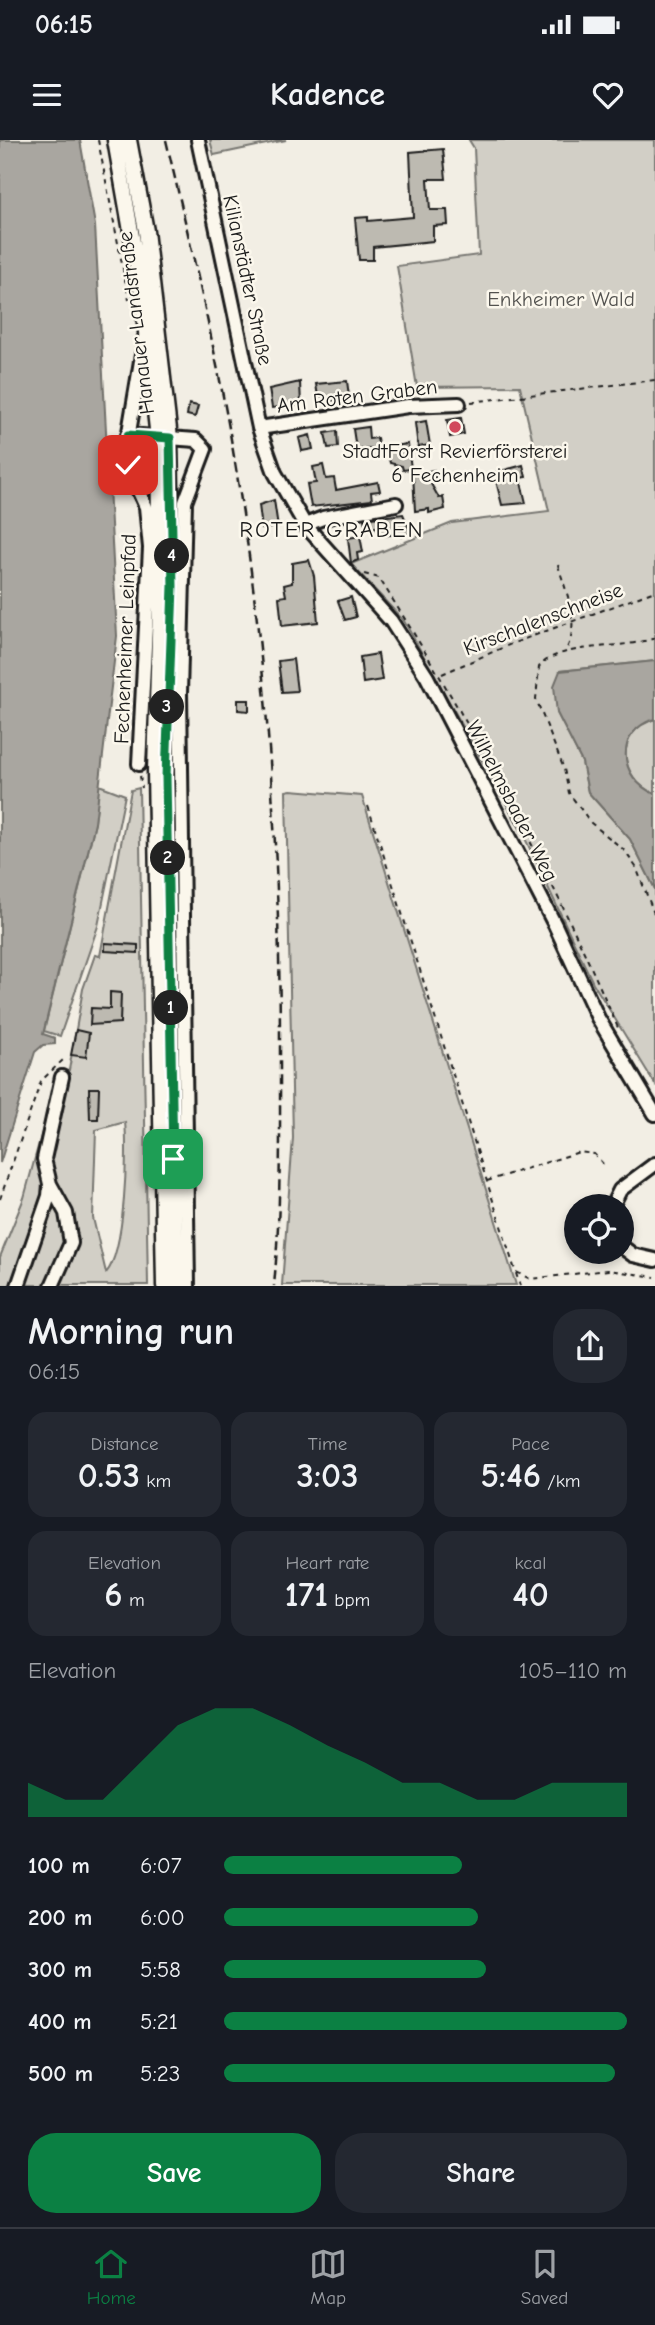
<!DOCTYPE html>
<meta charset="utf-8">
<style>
:root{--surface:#171b24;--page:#242831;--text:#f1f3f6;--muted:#9ea1a6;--line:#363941;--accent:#0b8043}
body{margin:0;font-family:"Comic Neue",sans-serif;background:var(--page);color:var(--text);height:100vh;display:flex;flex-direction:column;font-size:26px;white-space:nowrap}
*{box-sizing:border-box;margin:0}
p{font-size:23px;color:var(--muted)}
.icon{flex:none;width:38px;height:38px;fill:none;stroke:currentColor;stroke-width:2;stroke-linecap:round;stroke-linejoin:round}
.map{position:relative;height:1146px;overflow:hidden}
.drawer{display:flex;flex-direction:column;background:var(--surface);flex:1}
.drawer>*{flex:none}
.controls{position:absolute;left:564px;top:1054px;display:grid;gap:14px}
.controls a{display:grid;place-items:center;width:70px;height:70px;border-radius:50%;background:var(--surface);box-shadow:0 4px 10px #0003;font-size:35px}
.pin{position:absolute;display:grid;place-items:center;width:60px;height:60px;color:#fff;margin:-30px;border-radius:14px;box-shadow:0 4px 10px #0006}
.km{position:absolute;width:35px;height:35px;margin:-18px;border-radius:50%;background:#222;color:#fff;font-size:19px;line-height:35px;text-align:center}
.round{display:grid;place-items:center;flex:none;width:74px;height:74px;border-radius:28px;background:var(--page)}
.overview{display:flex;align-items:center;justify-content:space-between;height:119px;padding:0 28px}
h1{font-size:38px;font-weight:700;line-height:52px}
.stats{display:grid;grid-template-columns:repeat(3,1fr);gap:10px;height:119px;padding:7px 28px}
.stats div{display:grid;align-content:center;border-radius:18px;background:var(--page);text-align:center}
.stats b{font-size:35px;font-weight:700}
.stats small{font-size:19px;font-weight:400}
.stats p{font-size:19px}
.chart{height:196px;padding:14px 28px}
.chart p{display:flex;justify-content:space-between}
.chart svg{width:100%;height:126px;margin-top:7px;fill:var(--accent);opacity:.7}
.cta{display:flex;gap:14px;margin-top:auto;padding:14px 28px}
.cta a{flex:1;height:80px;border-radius:28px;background:var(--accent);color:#fff;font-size:28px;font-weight:700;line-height:80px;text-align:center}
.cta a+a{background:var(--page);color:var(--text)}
ul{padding:0 28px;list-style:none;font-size:23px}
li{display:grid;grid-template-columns:112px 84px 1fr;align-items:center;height:52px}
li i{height:18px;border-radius:9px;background:var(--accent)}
.status{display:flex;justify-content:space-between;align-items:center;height:49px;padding:0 35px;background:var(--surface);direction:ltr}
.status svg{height:19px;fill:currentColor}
header{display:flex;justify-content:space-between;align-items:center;height:91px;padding:0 28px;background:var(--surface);font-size:32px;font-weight:700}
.dock{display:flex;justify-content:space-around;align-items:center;height:98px;border-top:2px solid var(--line);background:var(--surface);font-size:19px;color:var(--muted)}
.dock a{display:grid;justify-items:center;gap:4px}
.dock .active{color:var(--accent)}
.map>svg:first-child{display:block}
.green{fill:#d2cfc6;stroke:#777671;stroke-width:2;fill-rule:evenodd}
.water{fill:#a9a6a0;stroke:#716f6b;stroke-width:2}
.building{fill:#bdbab1;stroke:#1c1c1c;stroke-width:2}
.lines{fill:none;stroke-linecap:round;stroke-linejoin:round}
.minor-casing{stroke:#1c1c1c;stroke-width:18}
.major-casing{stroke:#1c1c1c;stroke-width:19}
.path{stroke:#1c1c1c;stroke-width:2;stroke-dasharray:5 5;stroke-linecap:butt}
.minor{stroke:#fbf7ec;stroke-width:12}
.major{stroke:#fbf7ec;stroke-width:14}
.rail{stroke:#1c1c1c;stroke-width:2.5;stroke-dasharray:10 5;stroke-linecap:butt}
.route-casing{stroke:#fff;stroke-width:14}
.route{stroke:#0b8043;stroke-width:9}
.poi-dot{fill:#d1495b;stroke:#fbf7ec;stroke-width:2.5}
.labels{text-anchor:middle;stroke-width:5;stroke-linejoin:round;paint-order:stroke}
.street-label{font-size:21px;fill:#1c1c1c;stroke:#fbf7ec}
.park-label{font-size:21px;fill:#53524f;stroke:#fbf7ec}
.poi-label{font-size:21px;fill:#1c1c1c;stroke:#fbf7ec}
.neighbourhood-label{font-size:23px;letter-spacing:2px;fill:#1c1c1c;stroke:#fbf7ec}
</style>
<div class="status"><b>06:15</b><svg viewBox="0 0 49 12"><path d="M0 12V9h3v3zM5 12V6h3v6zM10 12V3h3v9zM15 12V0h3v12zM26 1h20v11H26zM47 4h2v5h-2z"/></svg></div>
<header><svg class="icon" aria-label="menu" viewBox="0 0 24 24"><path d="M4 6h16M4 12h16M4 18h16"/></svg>Kadence<svg class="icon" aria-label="heart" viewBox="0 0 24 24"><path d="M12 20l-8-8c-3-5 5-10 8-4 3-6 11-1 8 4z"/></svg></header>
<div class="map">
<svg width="655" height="1146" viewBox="0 0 655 1146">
<rect width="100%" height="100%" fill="#f2eee4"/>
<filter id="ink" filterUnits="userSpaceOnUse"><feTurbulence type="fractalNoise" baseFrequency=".0143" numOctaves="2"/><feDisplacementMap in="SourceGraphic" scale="14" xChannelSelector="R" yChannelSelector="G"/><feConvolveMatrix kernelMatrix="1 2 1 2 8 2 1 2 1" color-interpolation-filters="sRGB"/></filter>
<g filter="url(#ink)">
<path class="green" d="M210 0H286L214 15Z
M469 0H655V521L560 531 557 573 582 622 588 652 630 699 655 749V944L593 843 523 694 404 481 351 424 452 383 549 371 520 246 417 247 397 126 479 115 474 8Z
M655 579V654C618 638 614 591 655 579Z
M99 645 125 655 98 786 60 896 44 891 95 683Z
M139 648 148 1145H0V1117L24 1058 57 937 69 930 83 849 95 815 100 816 131 650ZM125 982C128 1012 125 1112 106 1133L93 1078 96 990Z
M291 650 362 656 516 1145H282L293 998 286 651Z"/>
<path class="water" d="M0 0H80L95 85 117 496 95 683 43 894 55 898V904L43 905 35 912 0 1023Z
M655 521V579C614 591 618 639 655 654V749L630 699 588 652 582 622 557 573 554 546 560 531Z"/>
<path class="building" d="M443 9 446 39H428L430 70H447L448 85 433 86V101L373 107V120H359L355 78 368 77V81L413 77 410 12Z
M347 241 349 256 325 263 324 256 318 257 316 244Z
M300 242 301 265 272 268 269 249Z
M189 264 198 266 195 277 187 275Z
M461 278 464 294 450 297 447 280Z
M426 281 430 305 418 307 415 283Z
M368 287 369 299 377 298 379 308 356 309 353 289Z
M337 291 338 307 328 308 325 293Z
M310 295 313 309 302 311 299 298Z
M408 304 411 329 403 330 402 326 390 323 386 307Z
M323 325 326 339 334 338 336 350 378 342 380 351 371 352 372 360 311 367 307 344 316 343 313 327Z
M523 325 526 337 520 338 526 363 502 365 494 333Z
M434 330 436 343 431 344 439 358 443 357 445 369 429 373V369L415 371 413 334Z
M274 360 278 387 262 389 259 365Z
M403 374 411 393 402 397 401 394 379 396 377 387 366 389 364 379Z
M360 396 363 412 357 413 358 420 351 423 348 398Z
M309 420 314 436 318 482 282 486 279 457 286 456 284 445 292 443V423Z
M351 457 356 477 345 480 338 461Z
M378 514 382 540 363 543 360 517Z
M293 519 297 551 282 552 278 521Z
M238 560H249V571L238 570Z
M105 803 138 805V813L105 811Z
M110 852 121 853 120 883 90 885 91 868 110 869Z
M76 890 89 893 86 917 71 915Z
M89 948H99L98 979H90Z"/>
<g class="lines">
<defs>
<path id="minor" d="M198 0 259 288 275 333 305 385 391 481 427 537 555 785 598 878 655 974
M259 288 408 266 459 264
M128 295 196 300 205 309 185 362 180 553 188 1146
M305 385 323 378 396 364
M139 624 150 408 146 367 131 334 126 310 145 197
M612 1066 620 1050 655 1024
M621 1106 633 1115 655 1120
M18 1146 49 1056 50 1044
M52 1146 71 1103 66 1073 50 1044 44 1019 62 937"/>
<path id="major" d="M115 0 141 148 158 298 160 464 155 631 164 1146
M129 0 146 91 170 298 173 446 166 637 176 1146"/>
</defs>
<use href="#minor" class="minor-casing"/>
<use href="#major" class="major-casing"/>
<path class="path" d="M98 0 129 160
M471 262 655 240
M558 425C566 453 581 482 566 510
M364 434 379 438C472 583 550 731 618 888
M655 498C623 510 558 502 539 527L536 559 564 629 569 653 591 683 623 709 636 727 655 776
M442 534 511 504 655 451
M140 636 142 648
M368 666 520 1146
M487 1041 579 1012 594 1014 605 1026
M0 1059 41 941 65 918
M516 1132 530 1139 608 1130 655 1137"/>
<use href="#minor" class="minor"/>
<use href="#major" class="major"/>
<path class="rail" d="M166 0C192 111 219 222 237 335 268 526 280 720 280 913 280 991 281 1069 274 1146"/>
</g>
</g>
<g class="lines" filter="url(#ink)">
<defs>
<path id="route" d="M128 325V295L170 298 173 446 166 637 173 1019"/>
</defs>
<use href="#route" class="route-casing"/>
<use href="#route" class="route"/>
</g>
<circle class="poi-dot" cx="455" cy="287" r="7"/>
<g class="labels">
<g class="street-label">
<text transform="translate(248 140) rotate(78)" y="7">Kilianstädter Straße</text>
<text transform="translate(136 183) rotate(-97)" y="7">Hanauer Landstraße</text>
<text transform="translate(357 256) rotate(-7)" y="7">Am Roten Graben</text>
<text transform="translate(543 479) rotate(-21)" y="7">Kirschalenschneise</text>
<text transform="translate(125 499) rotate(-88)" y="7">Fechenheimer Leinpfad</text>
<text transform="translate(512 661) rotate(63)" y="7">Wilhelmsbader Weg</text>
</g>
<g class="park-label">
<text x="561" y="166">Enkheimer Wald</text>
</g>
<g class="poi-label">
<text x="455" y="318">StadtForst Revierförsterei<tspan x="455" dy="24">6 Fechenheim</tspan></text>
</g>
<g class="neighbourhood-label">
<text x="332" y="397">ROTER GRABEN</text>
</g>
</g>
</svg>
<div class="controls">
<a><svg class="icon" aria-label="locate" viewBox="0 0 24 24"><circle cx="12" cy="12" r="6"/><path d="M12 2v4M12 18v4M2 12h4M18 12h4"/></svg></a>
</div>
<div class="pin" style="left:173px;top:1019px;background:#1e9e55"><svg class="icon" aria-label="arrive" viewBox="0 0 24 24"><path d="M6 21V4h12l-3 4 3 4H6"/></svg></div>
<div class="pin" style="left:128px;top:325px;background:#d93025"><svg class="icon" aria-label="check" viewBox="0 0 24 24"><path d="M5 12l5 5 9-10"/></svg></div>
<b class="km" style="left:171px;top:868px">1</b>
<b class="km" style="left:168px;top:718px">2</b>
<b class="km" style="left:167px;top:567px">3</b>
<b class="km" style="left:172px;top:416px">4</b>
</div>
<section class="drawer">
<div class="overview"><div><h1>Morning run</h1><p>06:15</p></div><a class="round"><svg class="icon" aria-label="share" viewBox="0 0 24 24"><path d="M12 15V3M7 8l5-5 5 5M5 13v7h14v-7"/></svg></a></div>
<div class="stats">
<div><p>Distance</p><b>0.53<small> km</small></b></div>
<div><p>Time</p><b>3:03</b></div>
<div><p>Pace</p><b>5:46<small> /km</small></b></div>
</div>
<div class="stats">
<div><p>Elevation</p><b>6<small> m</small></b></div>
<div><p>Heart rate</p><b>171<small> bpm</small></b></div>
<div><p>kcal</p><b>40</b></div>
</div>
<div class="chart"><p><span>Elevation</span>105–110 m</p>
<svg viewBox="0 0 160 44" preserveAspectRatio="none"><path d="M0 44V32L10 38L20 38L30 25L40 12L50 6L60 6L70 12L80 19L90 25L100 32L110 32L120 38L130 38L140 32L150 32L160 32V44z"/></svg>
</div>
<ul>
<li><b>100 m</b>6:07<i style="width:59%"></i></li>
<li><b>200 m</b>6:00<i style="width:63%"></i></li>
<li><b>300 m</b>5:58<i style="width:65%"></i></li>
<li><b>400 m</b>5:21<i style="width:100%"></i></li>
<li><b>500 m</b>5:23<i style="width:97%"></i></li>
</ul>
<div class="cta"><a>Save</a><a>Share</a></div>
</section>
<nav class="dock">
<a class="active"><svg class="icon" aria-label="home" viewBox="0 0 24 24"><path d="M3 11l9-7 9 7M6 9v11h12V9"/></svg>Home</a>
<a><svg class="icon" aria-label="map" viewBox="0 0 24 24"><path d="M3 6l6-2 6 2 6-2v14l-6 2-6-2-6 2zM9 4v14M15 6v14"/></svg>Map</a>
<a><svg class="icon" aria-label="saved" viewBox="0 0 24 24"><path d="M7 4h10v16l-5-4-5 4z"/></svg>Saved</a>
</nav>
